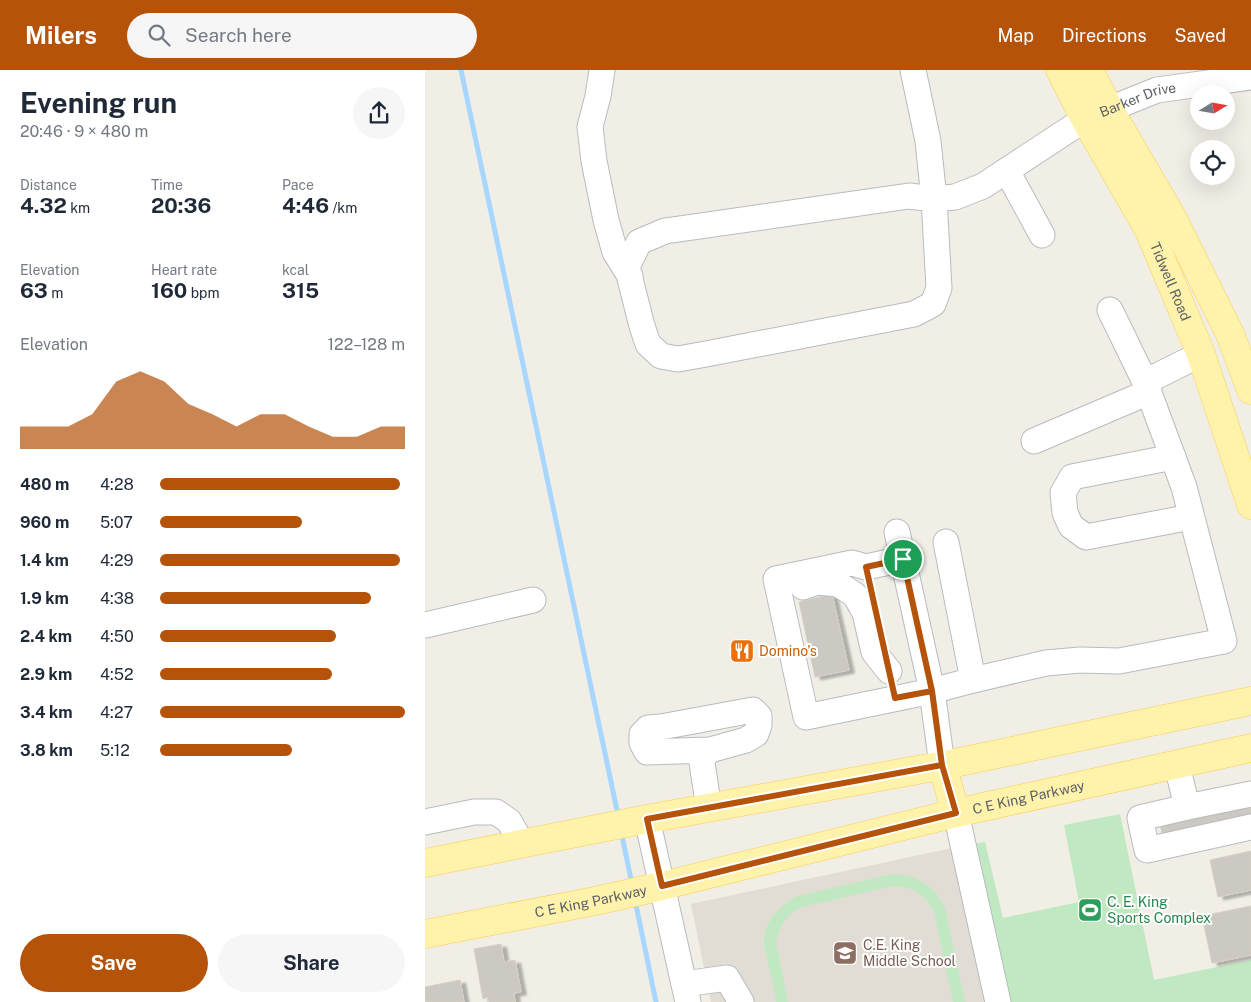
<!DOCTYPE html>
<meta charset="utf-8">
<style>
:root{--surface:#fff;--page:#f6f6f7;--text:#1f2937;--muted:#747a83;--accent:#b45309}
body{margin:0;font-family:"Public Sans",sans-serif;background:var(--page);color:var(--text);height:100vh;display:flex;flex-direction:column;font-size:19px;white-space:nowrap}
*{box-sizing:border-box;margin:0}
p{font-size:16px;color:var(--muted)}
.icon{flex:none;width:28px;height:28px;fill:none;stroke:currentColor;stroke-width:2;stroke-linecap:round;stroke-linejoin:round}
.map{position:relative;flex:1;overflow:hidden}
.side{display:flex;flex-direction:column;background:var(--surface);width:425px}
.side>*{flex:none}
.needle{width:32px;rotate:79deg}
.tools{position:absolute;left:765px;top:15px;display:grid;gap:10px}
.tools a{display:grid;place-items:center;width:45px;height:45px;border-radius:50%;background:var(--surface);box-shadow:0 5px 20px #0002;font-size:25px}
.pin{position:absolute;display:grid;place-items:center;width:42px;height:42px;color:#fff;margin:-21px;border:2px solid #fff;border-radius:50%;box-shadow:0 1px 5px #0007}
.round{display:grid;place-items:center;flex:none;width:52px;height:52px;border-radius:26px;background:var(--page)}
.head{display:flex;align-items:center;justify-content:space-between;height:85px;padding:0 20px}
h1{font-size:28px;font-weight:700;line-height:38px}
.metrics{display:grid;grid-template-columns:repeat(3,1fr);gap:8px;height:85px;padding:5px 20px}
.metrics div{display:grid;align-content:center}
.metrics b{font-size:21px;font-weight:700}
.metrics small{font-size:14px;font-weight:400}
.metrics p{font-size:14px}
.chart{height:140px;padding:10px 20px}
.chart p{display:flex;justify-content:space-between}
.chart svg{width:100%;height:90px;margin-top:5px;fill:var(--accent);opacity:.7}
.button{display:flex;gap:10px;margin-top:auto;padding:10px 20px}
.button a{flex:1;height:58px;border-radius:30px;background:var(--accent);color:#fff;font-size:20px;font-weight:700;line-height:58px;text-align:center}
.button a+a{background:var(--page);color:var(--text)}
ul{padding:0 20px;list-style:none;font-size:16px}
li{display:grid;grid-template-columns:80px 60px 1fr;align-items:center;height:38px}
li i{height:12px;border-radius:6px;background:var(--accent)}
header{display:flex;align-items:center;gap:30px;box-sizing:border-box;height:70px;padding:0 25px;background:var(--accent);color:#fff}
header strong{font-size:24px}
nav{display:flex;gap:28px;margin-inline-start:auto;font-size:18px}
.search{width:350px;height:45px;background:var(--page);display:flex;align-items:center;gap:12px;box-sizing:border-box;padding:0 18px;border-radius:28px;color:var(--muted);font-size:19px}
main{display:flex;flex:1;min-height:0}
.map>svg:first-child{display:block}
.education{fill:#e1ddd4}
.green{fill:#c0e9c1}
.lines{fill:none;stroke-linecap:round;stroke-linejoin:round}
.stream{stroke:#a7d7ff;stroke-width:5}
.building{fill:#ccc8c2;stroke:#d6d0c3;filter:url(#shadow)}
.minor-casing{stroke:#b8bbc0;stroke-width:27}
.major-casing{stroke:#fbce54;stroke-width:29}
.minor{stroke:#fff;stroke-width:25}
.major{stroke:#fff3ac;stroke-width:28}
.route-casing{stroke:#fff;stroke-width:10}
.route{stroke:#b45309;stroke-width:6}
.labels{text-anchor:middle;stroke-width:4;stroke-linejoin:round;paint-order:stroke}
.street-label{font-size:14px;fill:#5d6167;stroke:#fff}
.food-label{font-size:14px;fill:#c56008;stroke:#fff;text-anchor:start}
.leisure-label{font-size:14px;fill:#27864d;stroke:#fff;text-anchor:start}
.education-label{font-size:14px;fill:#785e54;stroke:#fff;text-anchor:start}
</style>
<header>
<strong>Milers</strong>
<div class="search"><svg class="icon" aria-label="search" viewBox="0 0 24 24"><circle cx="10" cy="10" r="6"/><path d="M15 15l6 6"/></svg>Search here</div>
<nav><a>Map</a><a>Directions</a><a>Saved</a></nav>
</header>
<main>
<section class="side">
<div class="head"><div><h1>Evening run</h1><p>20:46 · 9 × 480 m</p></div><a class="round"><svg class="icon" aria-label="share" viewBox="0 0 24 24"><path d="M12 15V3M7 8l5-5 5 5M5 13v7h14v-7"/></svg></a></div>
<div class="metrics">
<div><p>Distance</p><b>4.32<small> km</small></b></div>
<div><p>Time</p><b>20:36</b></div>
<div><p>Pace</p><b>4:46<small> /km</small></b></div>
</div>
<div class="metrics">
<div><p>Elevation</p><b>63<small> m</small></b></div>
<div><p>Heart rate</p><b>160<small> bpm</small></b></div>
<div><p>kcal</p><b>315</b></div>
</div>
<div class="chart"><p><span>Elevation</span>122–128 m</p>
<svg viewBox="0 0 160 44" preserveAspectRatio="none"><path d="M0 44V33L10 33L20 33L30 27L40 11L50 6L60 11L70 22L80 27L90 33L100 27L110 27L120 33L130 38L140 38L150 33L160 33V44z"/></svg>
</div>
<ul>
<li><b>480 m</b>4:28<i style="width:98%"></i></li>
<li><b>960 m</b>5:07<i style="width:58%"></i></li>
<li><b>1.4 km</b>4:29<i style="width:98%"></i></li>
<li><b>1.9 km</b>4:38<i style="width:86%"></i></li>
<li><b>2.4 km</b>4:50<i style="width:72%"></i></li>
<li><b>2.9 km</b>4:52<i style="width:70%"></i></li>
<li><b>3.4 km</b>4:27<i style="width:100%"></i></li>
<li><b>3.8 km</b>5:12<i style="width:54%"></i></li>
</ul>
<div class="button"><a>Save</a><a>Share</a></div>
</section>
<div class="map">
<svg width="826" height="932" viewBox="0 0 826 932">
<defs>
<filter id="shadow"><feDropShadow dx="5.5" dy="3" stdDeviation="1" flood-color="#0004"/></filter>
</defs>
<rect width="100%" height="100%" fill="#f0eee5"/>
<path class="education" d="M541 775 573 932H286L266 834Z"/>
<path class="green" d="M695 744 729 910 826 890V932H573L541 775 560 772 578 848 654 832 639 755Z
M467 804C494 806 508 814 520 838L540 932H528L509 842C500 824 489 817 468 816L377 837C361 845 354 856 351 873L363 932H351C349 921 347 909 344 898 343 890 340 882 339 875 337 853 355 835 373 826Z"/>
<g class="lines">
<path class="stream" d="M36 0 193 745
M196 761 207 814
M210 830 231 932"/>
</g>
<path class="building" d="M407 524 424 600 390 607 374 532Z
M826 730V749L738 768 734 750Z
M826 781V820L793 827 785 790Z
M826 836V885L787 893 777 846Z
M76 874 79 892 90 890 96 922 89 923 90 932H64L63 927 58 929 49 879Z
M35 910 39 932H0V917Z"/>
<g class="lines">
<defs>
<g id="minor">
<path d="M177 0 173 26 165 57 169 91 181 150 190 182 205 206"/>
<path id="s1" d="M488 0 503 71 509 129 514 218 508 234 489 244 281 284 253 289 236 286 223 274 217 256 202 197 214 172 240 161 484 126 509 129 530 127 558 116 660 49 732 20 826 7"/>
<path d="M582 101 617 165"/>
<path d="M685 240 720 312"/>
<path d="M609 371 724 322"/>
<path d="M748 387 647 407 638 423 640 443 646 456 661 467 766 447"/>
<path d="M472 462 507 621 381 647 351 509 427 493 441 497 478 489"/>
<path d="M521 472 548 610"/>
<path d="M378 517 392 512 413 514 430 525 440 543 449 582 464 601"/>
<path d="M0 555 108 530"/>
<path d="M517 695 507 621 548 610 621 593 655 590 694 591 799 571 759 417 720 312 776 284"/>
<path d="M752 695 762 737 826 724"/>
<path d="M762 737 715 748 722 780 826 757"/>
<path d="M284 738 277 693 278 687 285 680 321 670 331 664 334 655V646L328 640 236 657 223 658 217 664V673L222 682 285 680"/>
<path d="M531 743 573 932"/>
<path d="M222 749 263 932"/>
<path d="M0 752 49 742H71L84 751 97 774"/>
<path d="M259 914 302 908 316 932"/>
</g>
<g id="major">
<path id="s2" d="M635 0 660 49 724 160 776 284 826 435"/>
<path d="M664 0 684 39 747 147 805 264 826 320"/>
<path d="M517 695 531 743"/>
<path d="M0 793 222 749 520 695 826 631"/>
<path id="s3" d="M0 864 170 831 237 816 531 743 826 678"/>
</g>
</defs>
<use href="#minor" class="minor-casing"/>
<use href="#major" class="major-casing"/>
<use href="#minor" class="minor"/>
<use href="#major" class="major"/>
</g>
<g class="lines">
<defs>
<path id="route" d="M478 489 507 621 517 695 222 749 237 816 531 743 517 695 507 621 470 628 441 497 478 489"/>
</defs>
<use href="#route" class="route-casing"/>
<use href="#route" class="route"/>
</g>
<defs>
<symbol id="restaurant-square" viewBox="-11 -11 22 22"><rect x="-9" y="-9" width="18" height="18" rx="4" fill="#e8710a" stroke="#fff"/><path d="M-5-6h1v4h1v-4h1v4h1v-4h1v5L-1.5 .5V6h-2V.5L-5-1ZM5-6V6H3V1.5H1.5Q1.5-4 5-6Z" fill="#fff"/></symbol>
<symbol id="stadium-square" viewBox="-11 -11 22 22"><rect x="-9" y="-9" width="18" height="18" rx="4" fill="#2e9e5b" stroke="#fff"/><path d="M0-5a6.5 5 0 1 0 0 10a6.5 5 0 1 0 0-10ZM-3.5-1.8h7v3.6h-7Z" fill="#fff"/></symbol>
<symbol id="school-square" viewBox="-11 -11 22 22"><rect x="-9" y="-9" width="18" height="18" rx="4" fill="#8d6e63" stroke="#fff"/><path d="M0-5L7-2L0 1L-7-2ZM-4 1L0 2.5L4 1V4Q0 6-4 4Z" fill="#fff"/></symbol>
</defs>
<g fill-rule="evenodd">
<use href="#restaurant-square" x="303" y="567" width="28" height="28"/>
<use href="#stadium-square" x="651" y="826" width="28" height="28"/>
<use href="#school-square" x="406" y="869" width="28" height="28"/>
</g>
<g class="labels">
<g class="street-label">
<text dy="5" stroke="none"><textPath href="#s1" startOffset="1171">Barker Drive</textPath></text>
<text dy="5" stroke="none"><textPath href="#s2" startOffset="239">Tidwell Road</textPath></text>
<text dy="5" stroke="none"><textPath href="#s3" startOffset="619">C E King Parkway</textPath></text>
<text dy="5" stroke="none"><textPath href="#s3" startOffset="169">C E King Parkway</textPath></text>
</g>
<g class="food-label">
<text x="334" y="586">Domino's</text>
</g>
<g class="leisure-label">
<text x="682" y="837">C. E. King<tspan x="682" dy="16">Sports Complex</tspan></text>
</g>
<g class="education-label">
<text x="438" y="880">C.E. King<tspan x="438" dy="16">Middle School</tspan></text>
</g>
</g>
</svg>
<div class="tools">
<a><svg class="needle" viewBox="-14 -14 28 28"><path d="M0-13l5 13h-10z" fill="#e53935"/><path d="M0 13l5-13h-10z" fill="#747a83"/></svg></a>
<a><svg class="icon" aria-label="locate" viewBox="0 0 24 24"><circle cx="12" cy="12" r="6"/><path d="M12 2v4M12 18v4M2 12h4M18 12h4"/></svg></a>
</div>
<div class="pin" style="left:478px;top:489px;background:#1e9e55"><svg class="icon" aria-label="arrive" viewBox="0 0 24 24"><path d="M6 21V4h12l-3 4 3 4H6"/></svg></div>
</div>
</main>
